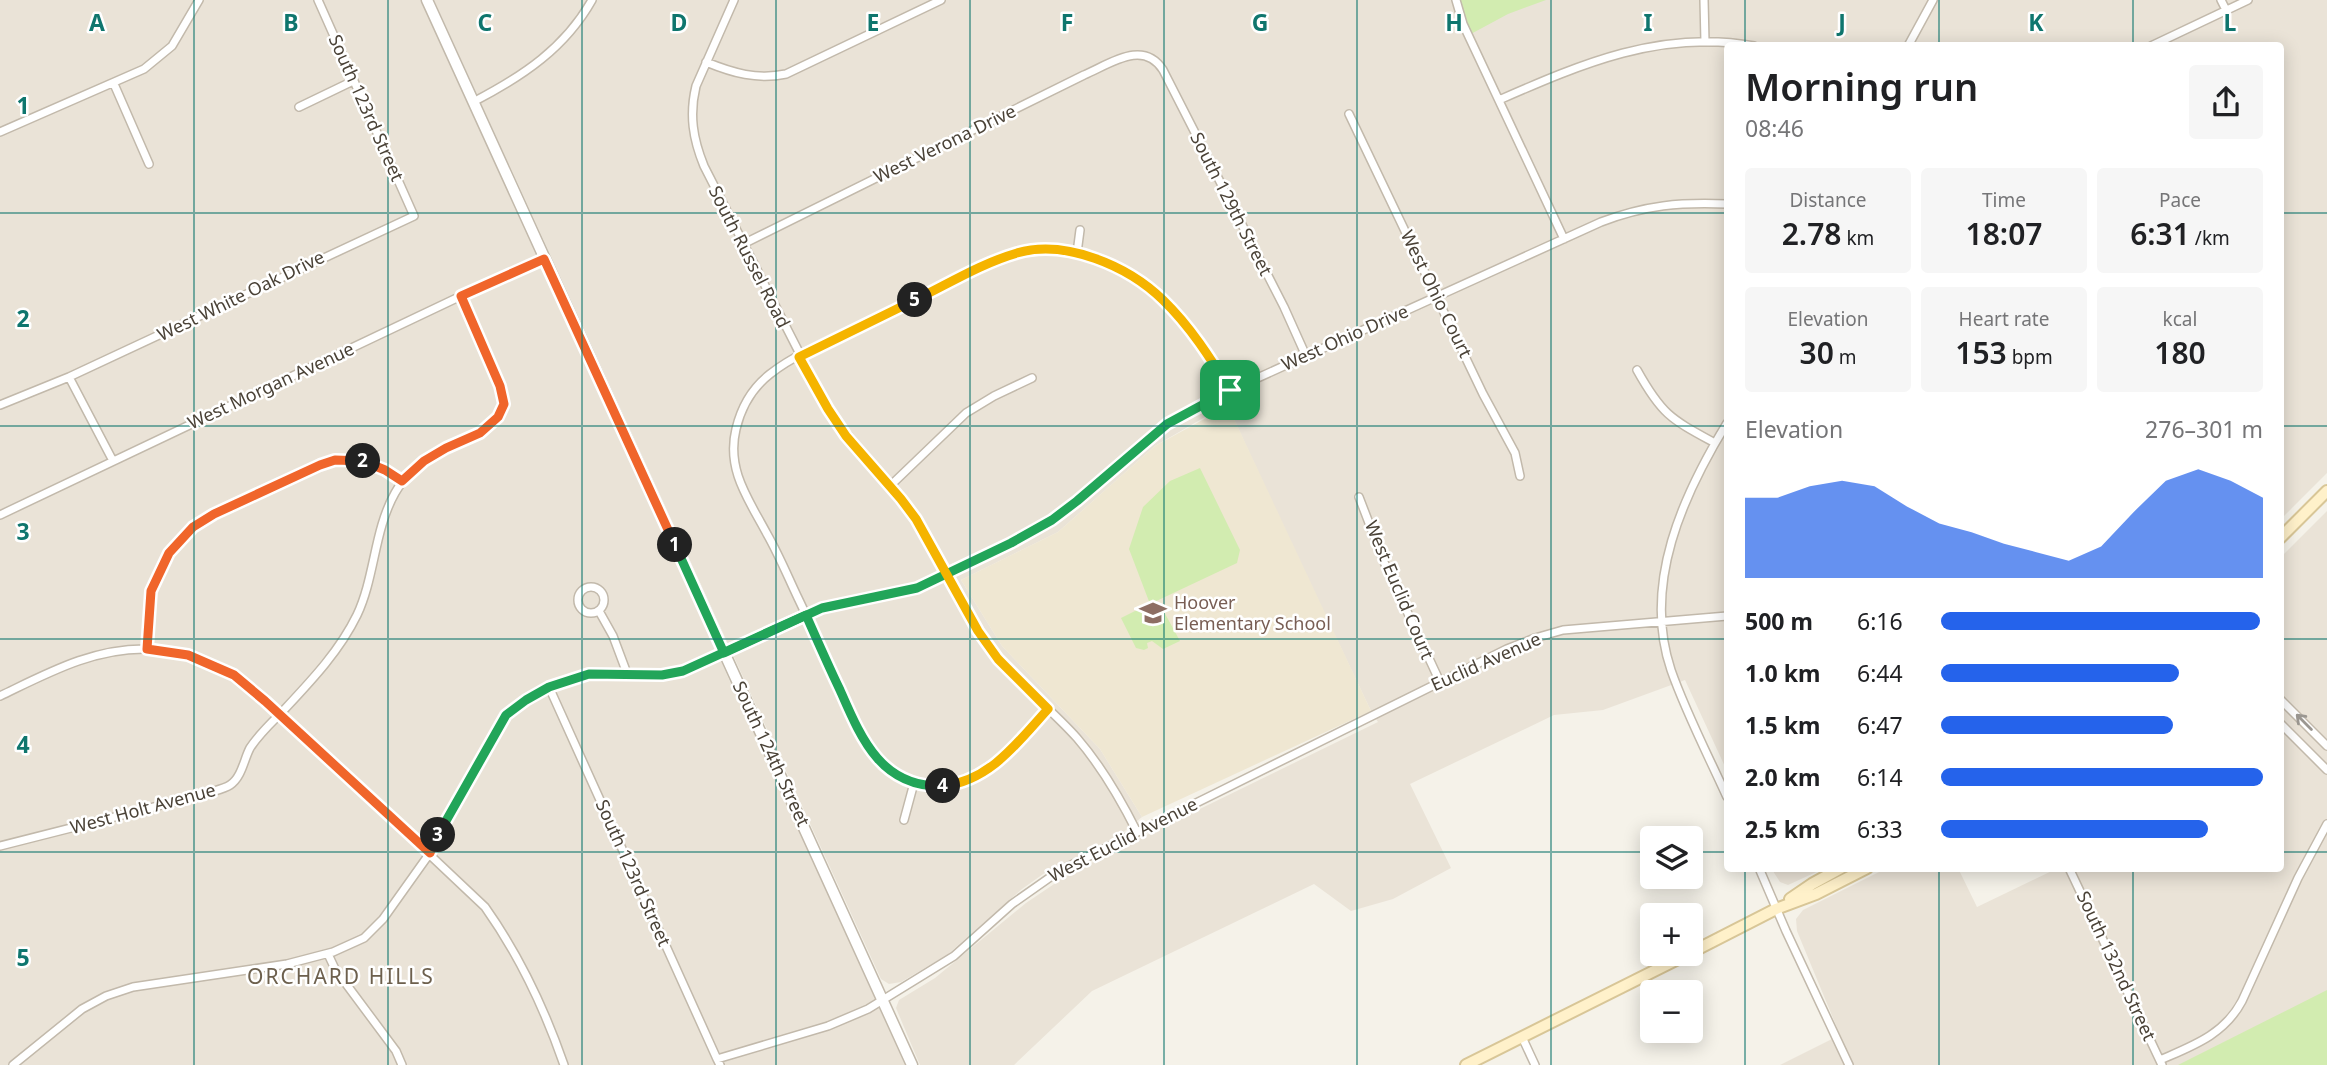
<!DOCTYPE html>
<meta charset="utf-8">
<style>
:root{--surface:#fff;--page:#f6f6f6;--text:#202124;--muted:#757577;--accent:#2563eb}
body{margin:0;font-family:"Noto Sans",sans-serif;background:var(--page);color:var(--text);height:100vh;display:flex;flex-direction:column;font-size:26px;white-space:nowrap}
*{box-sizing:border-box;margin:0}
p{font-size:23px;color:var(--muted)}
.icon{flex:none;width:38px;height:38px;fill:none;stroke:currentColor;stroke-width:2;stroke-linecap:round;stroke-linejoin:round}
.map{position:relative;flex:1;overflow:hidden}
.side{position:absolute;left:1724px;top:42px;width:560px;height:830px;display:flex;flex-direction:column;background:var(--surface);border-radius:7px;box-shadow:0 4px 18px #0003}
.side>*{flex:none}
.controls{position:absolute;left:1640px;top:826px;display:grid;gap:14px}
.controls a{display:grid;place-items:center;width:63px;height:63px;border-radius:7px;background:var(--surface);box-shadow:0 4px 18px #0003;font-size:35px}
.pin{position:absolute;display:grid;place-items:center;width:60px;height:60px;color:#fff;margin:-30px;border-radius:14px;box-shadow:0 4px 10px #0006}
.km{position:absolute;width:35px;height:35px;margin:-18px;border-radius:50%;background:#222;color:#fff;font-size:19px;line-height:35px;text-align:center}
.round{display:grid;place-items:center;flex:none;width:74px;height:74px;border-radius:7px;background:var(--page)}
.summary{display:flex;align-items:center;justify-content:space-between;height:119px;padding:0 21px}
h1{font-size:38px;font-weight:600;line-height:52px}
.stats{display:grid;grid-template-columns:repeat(3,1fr);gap:10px;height:119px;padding:7px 21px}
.stats div{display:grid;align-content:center;border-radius:7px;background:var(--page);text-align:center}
.stats b{font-size:30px;font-weight:600}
.stats small{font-size:19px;font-weight:400}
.stats p{font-size:19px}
.chart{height:196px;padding:14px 21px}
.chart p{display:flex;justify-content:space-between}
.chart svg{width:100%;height:126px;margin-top:7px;fill:var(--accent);opacity:.7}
ul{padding:0 21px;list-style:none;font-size:23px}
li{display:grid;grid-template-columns:112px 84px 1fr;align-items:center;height:52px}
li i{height:18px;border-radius:9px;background:var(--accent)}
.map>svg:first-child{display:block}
.residential{fill:#eae3d7}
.education{fill:#efe7d2}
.green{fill:#d2ecb0}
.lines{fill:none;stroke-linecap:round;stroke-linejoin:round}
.minor-casing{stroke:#c2b9ab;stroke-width:10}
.tertiary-casing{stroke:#c2b9ab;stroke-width:13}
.secondary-casing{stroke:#d8c697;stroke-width:14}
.minor{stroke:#fff;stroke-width:7}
.tertiary{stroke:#fff;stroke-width:10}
.secondary{stroke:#fff1ca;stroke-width:10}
.oneway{stroke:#9b9791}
.split-1-casing{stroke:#fff;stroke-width:14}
.split-2-casing{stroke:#fff;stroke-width:14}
.split-3-casing{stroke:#fff;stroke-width:14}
.split-4-casing{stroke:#fff;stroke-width:14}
.split-5-casing{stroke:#fff;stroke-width:14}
.split-6-casing{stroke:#fff;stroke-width:14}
.split-1{stroke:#22a559;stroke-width:9}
.split-2{stroke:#f0652b;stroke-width:9}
.split-3{stroke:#f0652b;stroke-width:9}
.split-4{stroke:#22a559;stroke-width:9}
.split-5{stroke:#f5b400;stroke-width:9}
.split-6{stroke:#f5b400;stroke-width:9}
.grid{fill:none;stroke:#0f766e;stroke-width:2;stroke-opacity:0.55}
.labels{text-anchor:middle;stroke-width:5;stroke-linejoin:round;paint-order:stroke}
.street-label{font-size:18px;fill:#4a4237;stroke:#fff}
.education-label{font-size:18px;fill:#785e54;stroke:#fff;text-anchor:start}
.quarter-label{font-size:21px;letter-spacing:2px;fill:#6d604d;stroke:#fff}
.grid-label{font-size:23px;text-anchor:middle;font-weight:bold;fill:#0f766e;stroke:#fff;stroke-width:5;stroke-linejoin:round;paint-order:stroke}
</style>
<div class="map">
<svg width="2327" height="1065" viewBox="0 0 2327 1065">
<rect width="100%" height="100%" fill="#f5f2e9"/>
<path class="residential" d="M0 0H423L517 205 550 284 582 347 731 684 743 706 905 1065H0Z
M434 0H2327V473L2280 520V46H1727V771L1685 680 1603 710 1554 715 1410 784 1451 868 1393 899 1351 911 1314 884 1092 991 1014 1065H920L896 1008 899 1000 935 978 1026 903 1066 876 1124 846 1378 722 1371 711 1283 526 1228 406 1205 417 1155 446 1058 532 961 580 1002 646 1100 749 1142 817 1121 834 1046 872 1022 889 947 955 901 982 889 984 881 979Z
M2327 511V1065H1780L1840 1035 1797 931 1796 919 1803 910 1887 868H1958L1977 907 2058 868H2280V558Z
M1771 868H1825L1788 885 1780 882Z"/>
<path class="education" d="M1228 406 1371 711 1142 817 1100 749 1002 646 961 580 1058 532 1155 446Z"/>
<path class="green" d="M1456 0H1546L1508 14 1469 35Z
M1200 468 1240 550 1237 563 1150 604 1129 549 1143 507 1170 481Z
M1143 607 1150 617 1163 610 1180 641 1163 649 1152 641 1147 643 1148 648 1144 650 1136 648 1121 618Z
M2327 990V1065H2178Z"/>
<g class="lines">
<defs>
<path id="minor" d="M734 0 696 86C689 115 693 139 704 166L828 409C855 448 891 481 917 522 946 566 964 617 998 659 1022 687 1052 710 1077 738 1102 767 1120 798 1137 832
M1456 0 1463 24 1564 239
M1704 0 1705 42
M2221 0 2226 10
M1908 46 1933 0
M2151 46 2248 0
M706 62C733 73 757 80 786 74L941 0
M114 84 149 164
M473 99 475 101C523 76 565 48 592 0
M1499 100C1581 64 1662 29 1754 46
M299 107 353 81
M1349 114 1483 394 1515 453 1520 476
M0 132 144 69 172 46 199 0
M743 244 1084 75C1110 64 1143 39 1163 70L1284 307 1306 356
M1077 253 1080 230
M1637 370C1662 415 1671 419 1715 443
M69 377 113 461
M0 405 69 377 414 216 318 0
M1727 423C1683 495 1642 584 1671 670 1686 713 1708 755 1727 797
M890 486 966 413 994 396 1032 378
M1359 497 1384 562 1440 682
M0 515 461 296 543 259
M578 600a13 13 0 1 1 26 0a13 13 0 1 1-26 0Z
M599 611 613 636 628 676
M147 649 188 655 234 675 288 721 485 907C519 955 545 1010 564 1065
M549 687 717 1059
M0 696C48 673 93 648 147 649L151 591 169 553 193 527 214 514 319 465C354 454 373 462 402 481
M2280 699 2327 746
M1048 709C1030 729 1012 754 990 769 954 794 906 792 877 759 860 739 850 714 840 691 826 660 813 629 798 598 788 577 779 555 767 534 749 500 726 470 736 429 741 408 752 388 770 374 802 349 845 335 881 317 923 297 971 266 1015 253 1030 249 1047 247 1062 250 1143 263 1190 325 1230 390
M2280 723 2327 770
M904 820 914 783
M0 846 205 794C213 791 224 789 230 785 242 777 244 759 250 748 259 734 271 723 282 712 310 682 339 652 357 615 375 577 374 530 395 493 406 473 426 458 446 448 466 438 499 430 504 405 507 389 469 315 461 296
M1759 868 1786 931 1849 1065
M2069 868 2162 1065
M328 954 335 969 396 1051 402 1065
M1522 1037 1535 1065
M2160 1060C2192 1046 2224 1035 2242 1001L2298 878 2327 824
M13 1065 82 1009 106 996 133 987 287 964 333 952 364 938 383 919 430 853 506 715 526 700 549 687 589 674 662 675 683 671 822 609 917 588 1011 543 1052 520 1077 501 1155 433 1209 400 1601 222C1646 205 1680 202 1727 204
M720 1065 717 1059 828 1026 868 1009 954 956 1012 904 1059 871 1507 649 1535 638 1563 630 1727 616"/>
<path id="tertiary" d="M427 0 912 1065"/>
<path id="secondary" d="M2280 538 2327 491
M1790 899 1812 884 1841 868
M1690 953 1776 909 1816 894 1867 868
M1466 1065 1688 954"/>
</defs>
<use href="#minor" class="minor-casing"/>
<use href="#tertiary" class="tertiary-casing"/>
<use href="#secondary" class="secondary-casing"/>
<use href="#minor" class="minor"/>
<use href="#tertiary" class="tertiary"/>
<use href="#secondary" class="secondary"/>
</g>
<defs><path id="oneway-shaft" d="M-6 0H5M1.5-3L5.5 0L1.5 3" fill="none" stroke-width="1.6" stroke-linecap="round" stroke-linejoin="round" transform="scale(1.75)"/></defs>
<use class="oneway" href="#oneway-shaft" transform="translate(2304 722) rotate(-135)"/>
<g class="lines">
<defs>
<path id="split-1" d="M675 545 724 653 822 608 917 588 1011 543 1052 520 1077 501 1167 424 1230 390"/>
<path id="split-2" d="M363 461 385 470 402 481 424 461 446 448 480 433 498 417 504 404 500 386 461 296 544 259 675 545"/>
<path id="split-3" d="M363 461 335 460 320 465 214 514 193 527 169 553 151 591 147 649 188 655 234 675 265 701 430 853 438 835"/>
<path id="split-4" d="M438 835 506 715 526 700 549 687 589 674 662 675 683 671 806 615C817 640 828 665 840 690 861 738 881 788 943 786"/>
<path id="split-5" d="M915 300 799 357 828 409 846 436 901 499 916 519 978 631 998 659 1048 709C1018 742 990 781 943 786"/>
<path id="split-6" d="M915 300C948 284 982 263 1017 253 1066 239 1128 266 1163 300 1190 326 1211 359 1230 390"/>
</defs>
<use href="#split-1" class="split-1-casing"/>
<use href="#split-2" class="split-2-casing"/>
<use href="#split-3" class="split-3-casing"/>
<use href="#split-4" class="split-4-casing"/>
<use href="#split-5" class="split-5-casing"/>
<use href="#split-6" class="split-6-casing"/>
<use href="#split-1" class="split-1"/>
<use href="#split-2" class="split-2"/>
<use href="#split-3" class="split-3"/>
<use href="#split-4" class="split-4"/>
<use href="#split-5" class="split-5"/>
<use href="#split-6" class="split-6"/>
</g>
<path class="grid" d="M194 0V1065M388 0V1065M582 0V1065M776 0V1065M970 0V1065M1164 0V1065M1357 0V1065M1551 0V1065M1745 0V46M1939 0V46M2133 0V46M0 213H1727M2280 213H2327M0 426H1727M2280 426H2327M0 639H1727M2280 639H2327M0 852H1652M1690 852H1727M2280 852H2327M1745 868V1065M1939 868V1065M2133 868V1065"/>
<defs>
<symbol id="school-bare" viewBox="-9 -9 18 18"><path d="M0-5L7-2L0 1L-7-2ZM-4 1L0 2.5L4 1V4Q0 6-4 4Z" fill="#8d6e63" stroke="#fff" stroke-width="2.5" paint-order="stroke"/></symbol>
</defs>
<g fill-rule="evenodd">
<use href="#school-bare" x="1134" y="594" width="38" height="38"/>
</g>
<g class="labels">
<g class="street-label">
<text transform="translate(366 108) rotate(66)" y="6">South 123rd Street</text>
<text transform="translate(945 144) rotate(-26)" y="6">West Verona Drive</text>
<text transform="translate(1231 204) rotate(63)" y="6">South 129th Street</text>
<text transform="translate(749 257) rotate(63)" y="6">South Russel Road</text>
<text transform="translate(1436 294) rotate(64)" y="6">West Ohio Court</text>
<text transform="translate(241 296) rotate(-26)" y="6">West White Oak Drive</text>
<text transform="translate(1345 338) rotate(-24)" y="6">West Ohio Drive</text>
<text transform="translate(271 386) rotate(-25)" y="6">West Morgan Avenue</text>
<text transform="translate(1399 590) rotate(67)" y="6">West Euclid Court</text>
<text transform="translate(1486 662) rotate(-24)" y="6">Euclid Avenue</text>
<text transform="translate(771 754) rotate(65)" y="6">South 124th Street</text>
<text transform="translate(143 809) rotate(-15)" y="6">West Holt Avenue</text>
<text transform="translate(1123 840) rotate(-27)" y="6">West Euclid Avenue</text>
<text transform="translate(633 873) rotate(66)" y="6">South 123rd Street</text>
<text transform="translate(2116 966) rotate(65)" y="6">South 132nd Street</text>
</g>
<g class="education-label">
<text x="1174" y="609">Hoover<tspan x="1174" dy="21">Elementary School</tspan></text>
</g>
<g class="quarter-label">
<text x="341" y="984">ORCHARD HILLS</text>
</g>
</g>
<g class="grid-label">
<text x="97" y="31">A</text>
<text x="291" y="31">B</text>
<text x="485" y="31">C</text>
<text x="679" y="31">D</text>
<text x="873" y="31">E</text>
<text x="1067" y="31">F</text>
<text x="1260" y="31">G</text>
<text x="1454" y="31">H</text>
<text x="1648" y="31">I</text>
<text x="1842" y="31">J</text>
<text x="2036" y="31">K</text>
<text x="2230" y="31">L</text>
<text x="23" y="114">1</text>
<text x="23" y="327">2</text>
<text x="23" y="540">3</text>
<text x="23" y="753">4</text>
<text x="23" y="966">5</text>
</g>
</svg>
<div class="controls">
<a><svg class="icon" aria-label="layers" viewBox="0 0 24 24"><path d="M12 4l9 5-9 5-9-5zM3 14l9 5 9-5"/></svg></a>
<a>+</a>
<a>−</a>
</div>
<div class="pin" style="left:1230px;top:390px;background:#1e9e55"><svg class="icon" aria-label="arrive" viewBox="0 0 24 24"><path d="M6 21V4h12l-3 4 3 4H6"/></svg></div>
<b class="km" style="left:675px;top:545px">1</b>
<b class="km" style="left:363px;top:461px">2</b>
<b class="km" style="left:438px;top:835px">3</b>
<b class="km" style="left:943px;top:786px">4</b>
<b class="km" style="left:915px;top:300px">5</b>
<section class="side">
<div class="summary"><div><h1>Morning run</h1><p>08:46</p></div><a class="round"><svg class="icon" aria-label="share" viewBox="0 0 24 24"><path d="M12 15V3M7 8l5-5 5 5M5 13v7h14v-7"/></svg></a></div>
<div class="stats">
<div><p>Distance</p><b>2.78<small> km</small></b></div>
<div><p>Time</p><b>18:07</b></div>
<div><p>Pace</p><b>6:31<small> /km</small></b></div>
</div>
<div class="stats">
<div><p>Elevation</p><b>30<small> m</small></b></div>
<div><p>Heart rate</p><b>153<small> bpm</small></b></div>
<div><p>kcal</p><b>180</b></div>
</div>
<div class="chart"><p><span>Elevation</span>276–301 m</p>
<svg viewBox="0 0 160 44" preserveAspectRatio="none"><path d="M0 44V16L10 16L20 12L30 10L40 12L50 19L60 25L70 28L80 32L90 35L100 38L110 33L120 21L130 10L140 6L150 10L160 16V44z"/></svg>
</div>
<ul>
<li><b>500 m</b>6:16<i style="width:99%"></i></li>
<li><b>1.0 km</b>6:44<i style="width:74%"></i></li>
<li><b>1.5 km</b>6:47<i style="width:72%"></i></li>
<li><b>2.0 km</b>6:14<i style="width:100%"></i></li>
<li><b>2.5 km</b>6:33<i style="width:83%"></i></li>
</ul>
</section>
</div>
